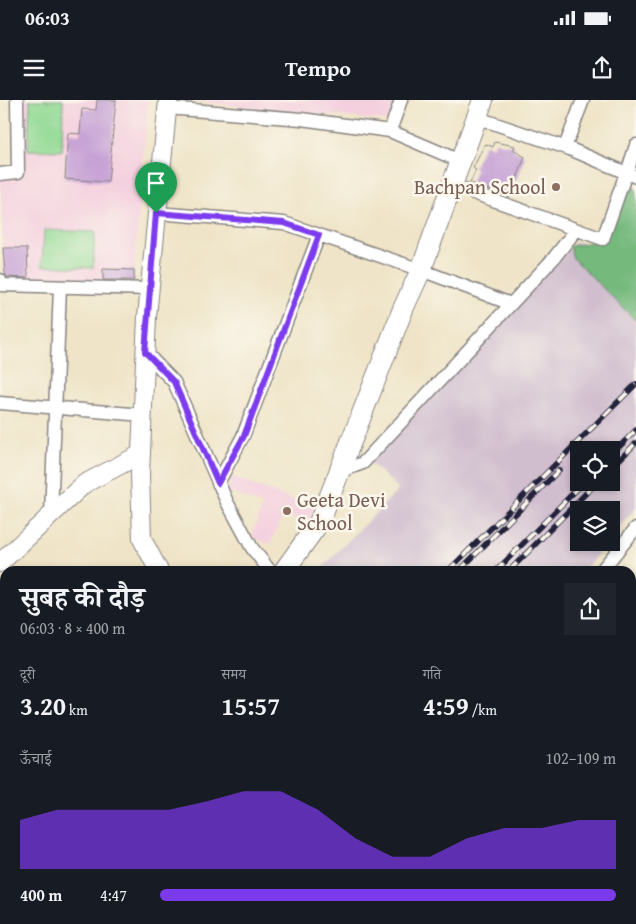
<!DOCTYPE html>
<html lang="hi">
<meta charset="utf-8">
<style>
:root{--surface:#171b24;--page:#20242c;--text:#f1f3f6;--muted:#9ea1a6;--accent:#7c3aed}
body{margin:0;font-family:"Gentium Book Plus","Noto Serif Devanagari",serif;background:var(--page);color:var(--text);height:100vh;display:flex;flex-direction:column;font-size:19px;white-space:nowrap}
*{box-sizing:border-box;margin:0}
p{font-size:16px;color:var(--muted)}
.icon{flex:none;width:28px;height:28px;fill:none;stroke:currentColor;stroke-width:2;stroke-linecap:round;stroke-linejoin:round}
.map{position:relative;flex:1;overflow:hidden}
.side{position:absolute;left:0px;top:466px;width:636px;height:359px;display:flex;flex-direction:column;background:var(--surface);border-radius:15px 15px 0 0;box-shadow:0 2px 8px #0003}
.side>*{flex:none}
.fabs{position:absolute;left:570px;top:341px;display:grid;gap:10px}
.fabs a{display:grid;place-items:center;width:50px;height:50px;border-radius:0px;background:var(--surface);box-shadow:0 2px 8px #0003;font-size:25px}
.pin{position:absolute;display:grid;place-items:center;width:42px;height:42px;color:#fff;margin:-51px -21px;border-radius:50% 50% 50% 0;rotate:-45deg;box-shadow:0 0 5px #0007}
.pin .icon{rotate:45deg}
.round{display:grid;place-items:center;flex:none;width:52px;height:52px;border-radius:0px;background:var(--page)}
.summary{display:flex;align-items:center;justify-content:space-between;height:85px;padding:0 20px}
h1{font-size:28px;font-weight:700;line-height:38px}
.stats{display:grid;grid-template-columns:repeat(3,1fr);gap:8px;height:85px;padding:5px 20px}
.stats div{display:grid;align-content:center}
.stats b{font-size:25px;font-weight:700}
.stats small{font-size:14px;font-weight:400}
.stats p{font-size:14px}
.chart{height:140px;padding:10px 20px}
.chart p{display:flex;justify-content:space-between}
.chart svg{width:100%;height:90px;margin-top:5px;fill:var(--accent);opacity:.7}
ul{padding:0 20px;list-style:none;font-size:16px}
li{display:grid;grid-template-columns:80px 60px 1fr;align-items:center;height:38px}
li i{height:12px;border-radius:6px;background:var(--accent)}
.status{display:flex;justify-content:space-between;align-items:center;height:35px;padding:0 25px;background:var(--surface);direction:ltr}
.status svg{height:14px;fill:currentColor}
header{display:flex;justify-content:space-between;align-items:center;height:65px;padding:0 20px;background:var(--surface);font-size:22px;font-weight:700}
.map>svg:first-child{display:block}
.built{fill:#f4cfde}
.industrial{fill:#d0bdce;fill-rule:evenodd}
.green{fill:#91d993;stroke:#5a7e67}
.forest{fill:#74b97d;stroke:#4b6e5c}
.building{fill:#c6a1d5}
.lines{fill:none;stroke-linecap:round;stroke-linejoin:round}
.street-casing{stroke:#888381;stroke-width:15}
.secondary-casing{stroke:#888381;stroke-width:20}
.primary-casing{stroke:#888381;stroke-width:22}
.street{stroke:#fff;stroke-width:12}
.secondary{stroke:#fff;stroke-width:18}
.primary{stroke:#fff;stroke-width:20}
.rail-casing{stroke:#22223b;stroke-width:5.5}
.rail{stroke:#fbf7ec;stroke-width:4;stroke-dasharray:11;stroke-linecap:butt}
.route-casing{stroke:#fff;stroke-width:10}
.route{stroke:#7c3aed;stroke-width:6}
.education-dot{fill:#8d6e63;stroke:#fbf7ec;stroke-width:2}
.labels{text-anchor:middle;stroke-width:5;stroke-linejoin:round;paint-order:stroke}
.education-label{font-size:20px;fill:#785e54;stroke:#fbf7ec;text-anchor:end}
</style>
<div class="status"><b>06:03</b><svg viewBox="0 0 49 12"><path d="M0 12V9h3v3zM5 12V6h3v6zM10 12V3h3v9zM15 12V0h3v12zM26 1h20v11H26zM47 4h2v5h-2z"/></svg></div>
<header><svg class="icon" aria-label="menu" viewBox="0 0 24 24"><path d="M4 6h16M4 12h16M4 18h16"/></svg>Tempo<svg class="icon" aria-label="share" viewBox="0 0 24 24"><path d="M12 15V3M7 8l5-5 5 5M5 13v7h14v-7"/></svg></header>
<div class="map">
<svg width="636" height="824" viewBox="0 0 636 824">
<rect width="100%" height="100%" fill="#fbf7ec"/>
<filter id="ink" filterUnits="userSpaceOnUse"><feTurbulence type="fractalNoise" baseFrequency=".02" numOctaves="2"/><feDisplacementMap in="SourceGraphic" scale="10" xChannelSelector="R" yChannelSelector="G"/><feConvolveMatrix kernelMatrix="1 2 1 2 8 2 1 2 1" color-interpolation-filters="sRGB"/></filter>
<filter id="wash" filterUnits="userSpaceOnUse"><feTurbulence type="fractalNoise" baseFrequency=".0096" numOctaves="4" result="noise"/><feDisplacementMap in="SourceGraphic" scale="20" xChannelSelector="R" yChannelSelector="G"/><feGaussianBlur stdDeviation="1.12" result="paint"/><feColorMatrix in="noise" values="0 0 0 0 0 0 0 0 0 0 0 0 0 0 0 0 0 1.4 0 .05"/><feComposite in="paint" operator="in"/></filter>
<g filter="url(#wash)">
<rect width="100%" height="100%" fill="#efe4c7"/>
<path class="built" d="M21 0H148L133 186 5 181 0 78 22 77Z
M180 0H395L388 21Z
M233 377 315 408 309 424 283 414 271 444 251 437 263 405 227 391Z"/>
<path class="industrial" d="M636 104V408L611 438V410H579V442L607 443 583 471H319L399 389 365 358 576 142 603 147ZM579 350H611V382H579Z
M5 796V820H304L301 824H0V801Z"/>
<path class="green" d="M30 0H63L62 51 28 50Z
M44 130 95 132 93 168 42 166Z"/>
<path class="forest" d="M630 83 636 89V221L573 158 570 146 597 141 610 113Z"/>
<g id="blocks">
<path class="building" d="M97 0H116L108 82 65 79 68 33 80 34 82 9 96 10Z
M495 42 515 46 513 50 525 57 510 97 470 83 476 70 473 68 484 46 486 44 493 47Z
M3 148H27L28 178 7 177 5 173Z
M103 169 134 170V180H103Z"/>
</g>
</g>
<g filter="url(#ink)">
<use href="#blocks" fill-opacity="0" stroke="#888381" stroke-width="1"/>
<g class="lines">
<defs>
<path id="street" d="M167 8 301 19 390 31 460 61
M475 17 570 49 636 77
M390 31 401 0
M565 47 583 0
M627 73 636 45
M0 74 18 72 17 0
M451 85 603 139 626 73
M156 113 284 123 421 170 511 204
M0 180V185L150 189
M145 252 174 282 227 402 252 448 270 471
M0 303 143 315
M339 372 363 363 553 159 576 130
M218 383 243 336 319 135
M51 415 60 187
M601 471 636 428
M631 487 636 492
M0 498 5 503
M631 568 636 573
M0 579 5 584
M631 649 636 654
M631 726 636 736
M555 820 559 824
M319 824 322 820"/>
<path id="secondary" d="M0 463 84 384 141 354
M159 471 142 439 140 374 147 217 168 0
M0 749 5 744"/>
<path id="primary" d="M284 471 320 421 403 209 421 170 483 0
M0 704 5 711"/>
</defs>
<use href="#street" class="street-casing"/>
<use href="#secondary" class="secondary-casing"/>
<use href="#primary" class="primary-casing"/>
<use href="#street" class="street"/>
<use href="#secondary" class="secondary"/>
<use href="#primary" class="primary"/>
<defs>
<path id="rail" d="M611 355 636 330
M611 368 636 343
M448 471 636 284
M459 471 559 370
M496 471 584 382
M509 471 597 382
M100 824 104 820
M112 824 116 820
M149 824 153 820
M162 824 166 820"/>
</defs>
<use href="#rail" class="rail-casing"/>
<use href="#rail" class="rail"/>
</g>
</g>
<g class="lines" filter="url(#ink)">
<defs>
<path id="route" d="M156 113 284 123 319 135 244 336 218 383 174 282 145 252Z"/>
</defs>
<use href="#route" class="route-casing"/>
<use href="#route" class="route"/>
</g>
<g class="education-dot">
<circle cx="556" cy="87" r="5"/>
<circle cx="287" cy="411" r="5"/>
</g>
<g class="labels">
<g class="education-label">
<text x="546" y="94">Bachpan School</text>
<text x="297" y="407" text-anchor="start">Geeta Devi<tspan x="297" dy="23">School</tspan></text>
</g>
</g>
</svg>
<div class="fabs">
<a><svg class="icon" aria-label="locate" viewBox="0 0 24 24"><circle cx="12" cy="12" r="6"/><path d="M12 2v4M12 18v4M2 12h4M18 12h4"/></svg></a>
<a><svg class="icon" aria-label="layers" viewBox="0 0 24 24"><path d="M12 4l9 5-9 5-9-5zM3 14l9 5 9-5"/></svg></a>
</div>
<div class="pin" style="left:156px;top:113px;background:#1e9e55"><svg class="icon" aria-label="arrive" viewBox="0 0 24 24"><path d="M6 21V4h12l-3 4 3 4H6"/></svg></div>
<section class="side">
<div class="summary"><div><h1>सुबह की दौड़</h1><p>06:03 · 8 × 400 m</p></div><a class="round"><svg class="icon" aria-label="share" viewBox="0 0 24 24"><path d="M12 15V3M7 8l5-5 5 5M5 13v7h14v-7"/></svg></a></div>
<div class="stats">
<div><p>दूरी</p><b>3.20<small> km</small></b></div>
<div><p>समय</p><b>15:57</b></div>
<div><p>गति</p><b>4:59<small> /km</small></b></div>
</div>
<div class="chart"><p><span>ऊँचाई</span>102–109 m</p>
<svg viewBox="0 0 160 44" preserveAspectRatio="none"><path d="M0 44V20L10 15L20 15L30 15L40 15L50 11L60 6L70 6L80 15L90 29L100 38L110 38L120 29L130 24L140 24L150 20L160 20V44z"/></svg>
</div>
<ul>
<li><b>400 m</b>4:47<i style="width:100%"></i></li>
</ul>
</section>
</div>
